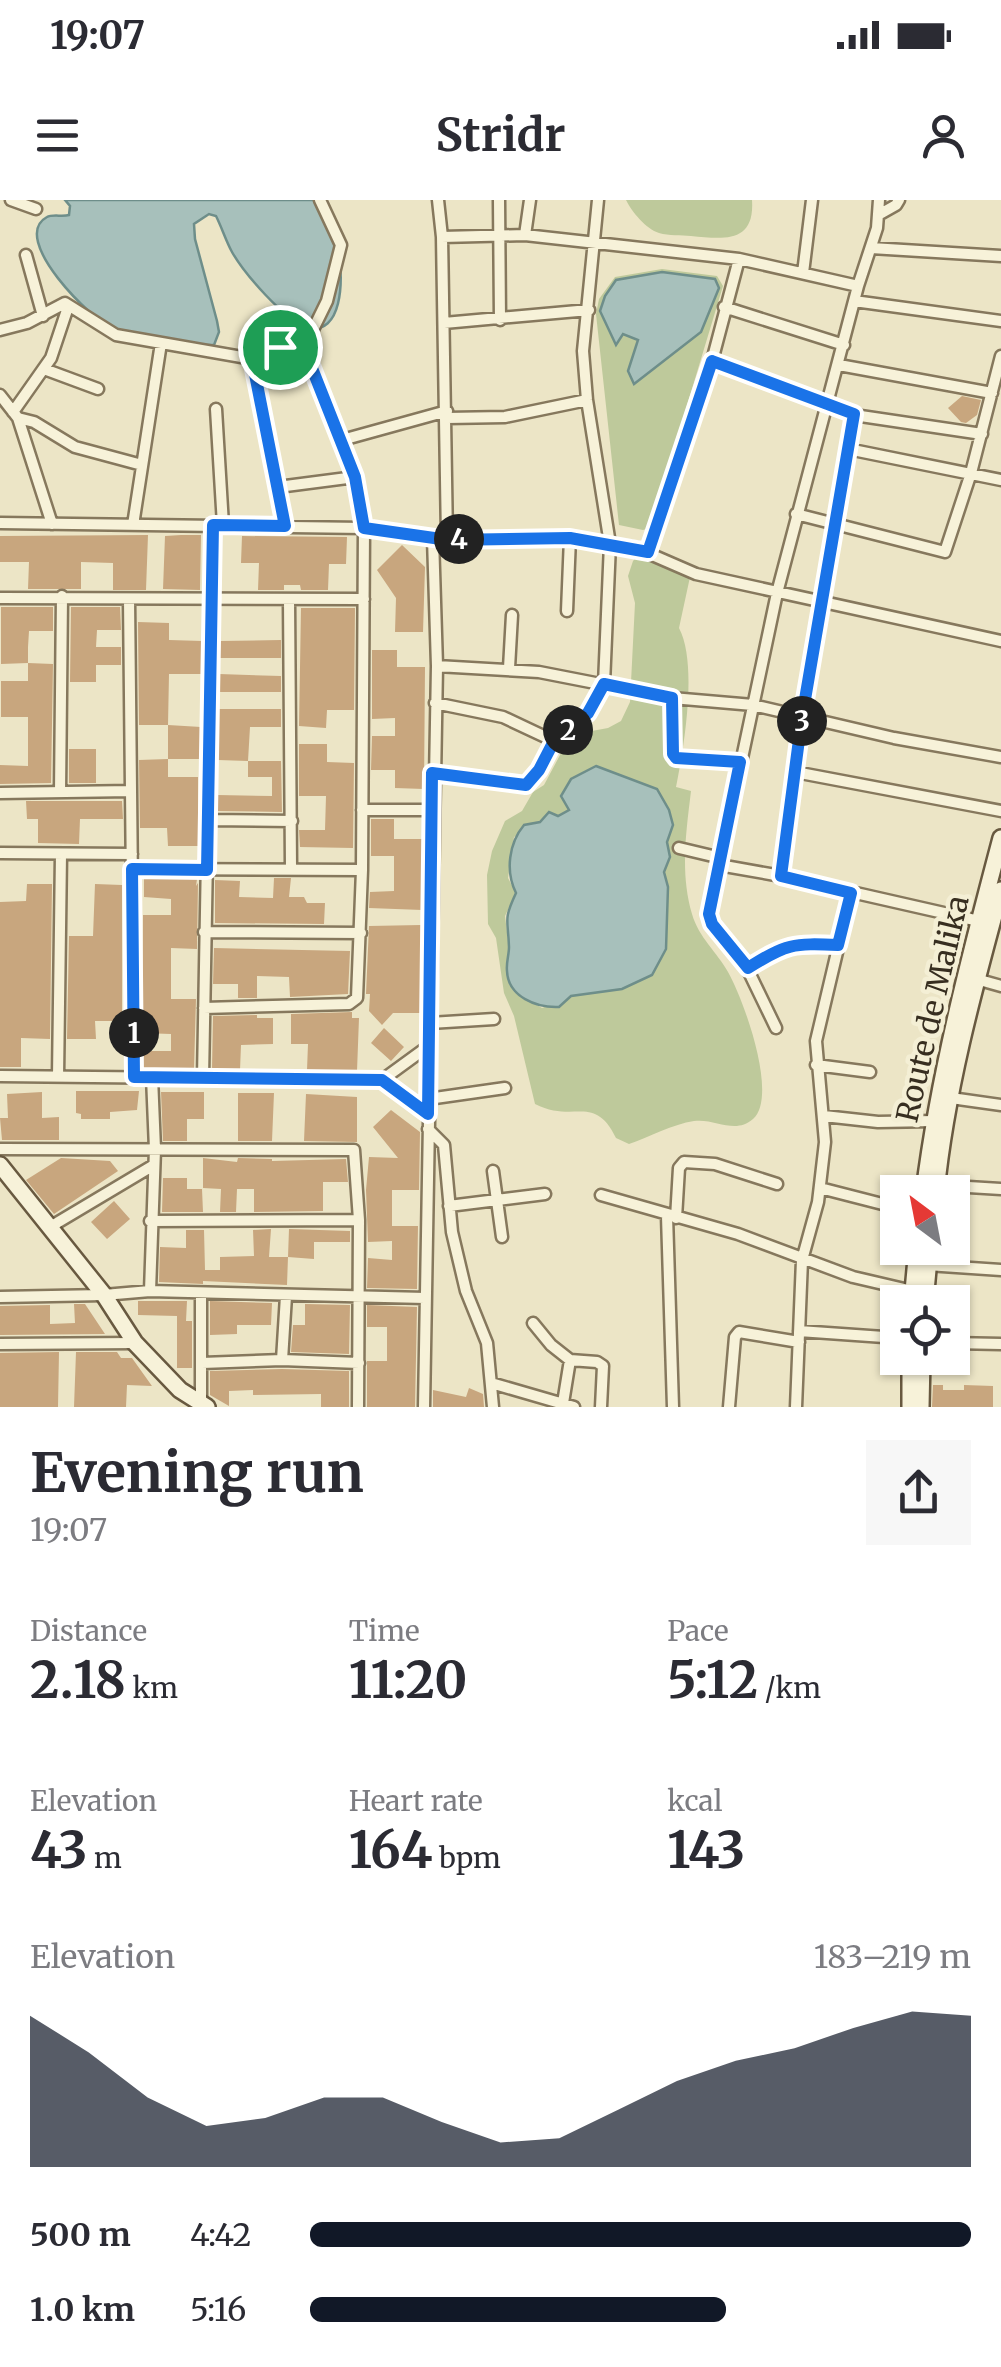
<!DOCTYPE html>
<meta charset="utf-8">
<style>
:root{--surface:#fff;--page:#f7f7f7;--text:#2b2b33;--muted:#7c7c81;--accent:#111827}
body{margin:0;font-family:Merriweather,serif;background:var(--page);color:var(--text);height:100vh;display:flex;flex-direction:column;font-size:38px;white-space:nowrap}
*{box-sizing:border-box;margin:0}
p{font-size:32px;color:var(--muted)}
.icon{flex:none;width:55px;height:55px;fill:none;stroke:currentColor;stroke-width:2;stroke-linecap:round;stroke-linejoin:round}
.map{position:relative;height:1207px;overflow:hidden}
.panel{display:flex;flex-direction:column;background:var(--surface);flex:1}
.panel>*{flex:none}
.needle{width:65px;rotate:328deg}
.buttons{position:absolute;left:880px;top:975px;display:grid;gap:20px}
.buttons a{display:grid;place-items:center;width:90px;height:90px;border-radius:0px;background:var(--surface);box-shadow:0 2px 8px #0004;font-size:50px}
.pin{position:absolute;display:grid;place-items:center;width:85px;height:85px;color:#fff;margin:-42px;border:5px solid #fff;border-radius:50%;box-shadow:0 2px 10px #0007}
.km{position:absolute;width:50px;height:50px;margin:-25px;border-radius:50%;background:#222;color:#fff;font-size:28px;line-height:50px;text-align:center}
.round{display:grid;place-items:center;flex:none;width:105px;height:105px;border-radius:0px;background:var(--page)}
.head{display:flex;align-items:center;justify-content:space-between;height:170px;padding:0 30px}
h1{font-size:55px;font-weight:700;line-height:75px}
.figures{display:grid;grid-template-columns:repeat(3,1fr);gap:15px;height:170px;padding:10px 30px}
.figures div{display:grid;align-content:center}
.figures b{font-size:50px;font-weight:700}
.figures small{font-size:28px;font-weight:400}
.figures p{font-size:28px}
.chart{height:280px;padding:20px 30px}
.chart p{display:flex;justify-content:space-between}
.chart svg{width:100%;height:180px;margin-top:10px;fill:var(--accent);opacity:.7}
ul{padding:0 30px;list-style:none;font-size:32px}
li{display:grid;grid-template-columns:160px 120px 1fr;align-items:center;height:75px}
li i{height:25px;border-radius:12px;background:var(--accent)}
.status{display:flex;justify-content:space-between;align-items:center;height:70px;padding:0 50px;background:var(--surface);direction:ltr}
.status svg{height:28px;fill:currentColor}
header{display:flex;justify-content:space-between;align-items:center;height:130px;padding:0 30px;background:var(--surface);font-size:45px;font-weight:700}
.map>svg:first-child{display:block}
.green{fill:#bec99b;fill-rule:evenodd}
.water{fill:#a7c0bb;stroke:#6e8e8a;stroke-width:2.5}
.building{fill:#c8a67e}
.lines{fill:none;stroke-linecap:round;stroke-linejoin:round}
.minor-casing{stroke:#86785d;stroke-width:15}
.secondary-casing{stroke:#685940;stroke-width:20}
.minor{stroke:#f7f2d9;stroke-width:10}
.secondary{stroke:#f7f2d9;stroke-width:15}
.route-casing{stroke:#fff;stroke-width:20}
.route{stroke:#1a73e8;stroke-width:12}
.labels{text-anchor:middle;stroke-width:9;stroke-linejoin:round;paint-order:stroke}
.street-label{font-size:30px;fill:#372e20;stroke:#f4efd5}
</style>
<div class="status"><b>19:07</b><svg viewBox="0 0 49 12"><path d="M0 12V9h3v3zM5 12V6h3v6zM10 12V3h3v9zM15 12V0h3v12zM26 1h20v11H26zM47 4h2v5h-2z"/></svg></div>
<header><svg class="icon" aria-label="menu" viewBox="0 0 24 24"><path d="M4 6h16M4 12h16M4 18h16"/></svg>Stridr<svg class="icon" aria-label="person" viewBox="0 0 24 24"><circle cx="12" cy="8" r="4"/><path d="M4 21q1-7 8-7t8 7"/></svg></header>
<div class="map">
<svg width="1001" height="1207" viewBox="0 0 1001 1207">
<rect width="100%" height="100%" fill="#ece5c6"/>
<path class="green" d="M626 0H752C755 44 723 39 691 36 681 35 669 36 659 33 646 29 632 12 626 0Z
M662 69 717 76 723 86 650 328 643 330 619 325 596 114 599 99 615 77Z
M641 352 690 377 679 428C698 464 684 547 676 587L691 591C686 633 680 673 692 714 699 738 717 752 728 772 743 798 779 896 753 919 735 935 715 918 694 921 673 924 649 937 629 944L616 938C594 893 574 924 535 904L514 816 504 793 496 738 488 724 487 675 492 651 505 621 522 611 533 592 544 585 567 542 581 533 608 528 621 521 630 502 635 403 628 376 633 361ZM570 610 673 625 667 642 670 657 664 672 668 687 666 749 622 789 571 796 542 808 514 792 507 774 509 748 505 716 516 693 508 678 514 637Z"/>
<path class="water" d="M65 0H314C323 17 336 37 339 56 343 78 343 137 307 127 284 120 244 73 232 52 226 41 222 28 216 16L209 14 194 24 195 39 217 121 219 132 214 145C188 146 141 138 115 130 93 122 8 38 47 17 52 14 63 17 69 15L70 6Z
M662 72 715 79 719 88 701 132 634 184 628 171 638 140 623 134 616 145 600 111 605 96 616 80Z
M596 566 657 589 669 610 673 625 667 642 670 657 664 672 668 687 666 749 652 775 622 789 571 796 559 807C537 808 508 797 507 771 506 763 509 755 509 747 508 718 503 721 516 693 505 671 509 643 524 625L540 622 549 612 558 616 569 610 561 596 571 579Z"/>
<path class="building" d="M962 196 981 200 977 215 966 223 961 222 948 208Z
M148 335 146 390H113V363L81 362V389H28L29 362H0V336Z
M181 335H201L200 390 163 389 165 336Z
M242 336 347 337 346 364H329L328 390H301L300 385H284V390H258L259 363H241Z
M402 345 425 367 423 432H395L396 398 377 370Z
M1 407H53V431H29L28 447V463L53 464 51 583 0 584V565L28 566V517H1V481H28V463L1 464Z
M71 407H120L121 430H97L96 447H121V465H96V482H70Z
M301 408H355L354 510H327L326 528 299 526Z
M138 422 169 423V440L202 441V474H169L168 525 201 527 200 559H168V525H139Z
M281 440V458H219L220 441Z
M372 450H397V467H425L424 589 395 588V570H371L372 536H395V518L372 519Z
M219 474 281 476V492H219Z
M218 509H281V527H250L248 561 218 560Z
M299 544H327V562L354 563 353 648 300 647 299 630H325L326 596H299Z
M69 549H96V583H69Z
M168 559V577H198V646H168L167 628H140L139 560Z
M248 561H281L282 612 217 611V595L272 596V577H248Z
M26 601H122L123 619H80L79 644 38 643V619H27Z
M371 619H394V639H422V710L369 708 370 692 394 691V656H371Z
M144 678 197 679 196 686 198 683 197 749 171 748V799H196L194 869H143L142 851H171V834L142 833 143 715H171V699L144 697Z
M274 678H291L289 697H304L307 703H325L324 724 215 723V680L240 681 239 697 273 698Z
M27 684H52L50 839 21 838V867H0V702L26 701Z
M95 684 122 685V821H95L96 839H67L69 736H93Z
M421 725 422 813H393L382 825 369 811 370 794H366L369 726Z
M214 748 350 751 348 794 290 797 289 777 257 776V798H238V784H213Z
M352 812V818H359L357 871 307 870 308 844H291V814Z
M257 815V818H273V844L241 845 240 870 212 869 213 816Z
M384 828 404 847 391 861 371 843Z
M76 891H139L137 910 110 912V919H81V914L76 913Z
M42 892V918L59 917V940H2L0 918H8L7 894Z
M161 892H204V919H187V941H163Z
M238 893H274L272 941H238Z
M306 894 357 897V942L304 941Z
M391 910 420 932 419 990H392V1026H418L417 1089 367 1088 368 1058 392 1060V1041L368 1042 366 990 369 957 398 958 373 927Z
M61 958 110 961 118 971 54 1014 26 980Z
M203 958 237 962 238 958 272 959V961L346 959 348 982H323V1011L254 1012V989H237L236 1012H220L221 989 203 988Z
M163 978H187V989H202L203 1012H162Z
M114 1001 130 1019 107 1039 91 1022Z
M271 1029 269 1057H288L287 1085 203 1081V1084L159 1082 160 1047 186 1048V1030H204L205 1070H220V1057L254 1056 253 1030Z
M289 1029 350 1031V1042H314V1059L288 1057Z
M138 1101H187L186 1121H192V1168H177V1116L138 1115Z
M210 1101 272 1103 271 1125H237V1134L210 1135Z
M74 1104H85L105 1134 0 1135V1106L50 1105V1124L75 1123Z
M305 1104 350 1105 349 1154 291 1152 293 1125H305Z
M367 1105 417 1107 415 1207H367V1161H387V1127H367Z
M59 1152 58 1207H0V1153Z
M76 1152H117L121 1158H132L152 1186 127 1185 126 1207H74Z
M282 1169 349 1171V1207H321V1194L253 1195V1190L229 1191V1206L210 1195V1171Z
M933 1185H943V1190H964V1185L993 1186V1207H932Z
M469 1188 483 1194 484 1207H433V1190L466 1197Z"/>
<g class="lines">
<defs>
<path id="minor" d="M11 0 36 9
M438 0 442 37 525 35 739 59 858 86
M499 0 500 120
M880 14 896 5 899 0
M525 35 530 0
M442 37 447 339
M871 48 1001 56
M26 55 43 116
M803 73 812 0
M854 101 1001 121
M724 107 844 145
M444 123 589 110
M0 130 27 123 65 103 116 135 253 159 284 146 304 148
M253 159 285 326
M712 161 854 215 982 234
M839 165 992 193
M44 169 98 189
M0 195 18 218 52 324
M216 209 223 325
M13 212 51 158 68 107
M18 218 34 222 75 247 142 265
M447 218 505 217 587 200
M342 240 447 211
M848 249 1001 280
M278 287 355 277
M796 314 945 352 971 273 1001 156
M0 323 364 328 447 339 570 338 636 348 696 374 1001 441
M133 325 161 143
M648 352 712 161 739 59
M0 398 364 399
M129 399 134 877
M289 400 291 667
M567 411 570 338
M437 466 539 472 672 498 753 505 894 538 1001 557
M509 468 512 415
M672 498 673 554 676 558 740 562
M435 503 503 517 554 541
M795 572 1001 611
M432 573 526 585 539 569 554 541 588 513 604 484 610 344 587 200 583 151 598 0
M60 592 62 396
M0 593 131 591
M362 610H432
M208 620 292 621
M679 648 721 658
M0 653 132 654
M719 665 781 676 979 721
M132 669 362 670
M781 676 802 517 854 215
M204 732 361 733
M747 768C786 744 793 743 838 745
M976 779 1001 786
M204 808 349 804 357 798 362 670 364 328 355 277 304 148 327 101 341 45 320 0
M430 823 494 819
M776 828 747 768 712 725 709 714 777 393 858 86 877 28 879 0
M816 865 870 872
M0 876 382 880 428 914
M58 877 61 654
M203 878 213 325
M382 880 430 845
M951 898 1001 905
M428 899 505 888
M824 916 878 922 934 921
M428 929 444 945 452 1032 466 1091 487 1143 493 1207
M0 949 354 950 359 1020 358 1207
M493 971 502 1037
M936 985 1001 989
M820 988 898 1008
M601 995 738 1034 853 1077 913 1091
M449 1006 545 994
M667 1016 673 1207
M676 1018 679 968 684 962 715 964 777 984
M150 1021 359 1020
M50 1027 154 965
M927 1065 1001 1070
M150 1091 155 949 152 877
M201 1093V1206
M0 1097 104 1095 150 1091 425 1098
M533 1123 551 1145 570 1160 563 1203
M799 1131 898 1138
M952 1143 1001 1144
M0 1144 135 1143
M282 1160 286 1096
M570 1160 597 1162 603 1166 601 1207
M202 1163 282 1160 359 1163
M491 1183 574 1207
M424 1207 437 466 433 338
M729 1207 735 1137 739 1132 799 1142
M796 1207 802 1060 818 1002 825 942 816 841 851 693"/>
<path id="secondary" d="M0 965 104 1095 135 1143 180 1190 207 1207
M924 992C939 872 970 755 1001 638
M936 992C946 890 974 789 1001 690
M912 1102 917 1048
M925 1102 930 1048
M910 1207V1158
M921 1207 922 1158"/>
</defs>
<use href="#minor" class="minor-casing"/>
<use href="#secondary" class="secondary-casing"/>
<use href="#minor" class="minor"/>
<use href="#secondary" class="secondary"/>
</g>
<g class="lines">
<defs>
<path id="route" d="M288 146 304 148 355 277 364 328 448 340 570 338 648 352 712 161 854 214 802 517 781 676 851 693 838 745C793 743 786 744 748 768L712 724 709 714 740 562 676 558 673 554 672 498 604 484 588 513 554 541 539 570 526 585 432 573 428 914 382 880 134 877 132 669 207 670 213 325 285 326 252 159Z"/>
</defs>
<use href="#route" class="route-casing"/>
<use href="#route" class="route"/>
</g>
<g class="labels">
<g class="street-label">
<text transform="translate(933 809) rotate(-77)" y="10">Route de Malika</text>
</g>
</g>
</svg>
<div class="buttons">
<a><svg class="needle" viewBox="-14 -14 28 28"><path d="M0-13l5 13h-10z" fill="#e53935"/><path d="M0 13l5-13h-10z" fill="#7c7c81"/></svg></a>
<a><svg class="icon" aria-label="locate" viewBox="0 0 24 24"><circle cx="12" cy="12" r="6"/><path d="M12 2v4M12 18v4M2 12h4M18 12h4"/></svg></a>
</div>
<div class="pin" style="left:280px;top:147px;background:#1e9e55"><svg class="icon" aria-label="arrive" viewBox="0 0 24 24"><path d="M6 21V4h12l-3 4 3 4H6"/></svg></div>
<b class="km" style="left:134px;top:833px">1</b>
<b class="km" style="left:568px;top:530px">2</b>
<b class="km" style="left:802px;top:521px">3</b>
<b class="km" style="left:459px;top:339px">4</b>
</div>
<section class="panel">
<div class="head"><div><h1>Evening run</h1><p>19:07</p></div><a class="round"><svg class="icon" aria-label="share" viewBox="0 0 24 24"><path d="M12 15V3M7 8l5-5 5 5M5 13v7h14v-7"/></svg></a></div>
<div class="figures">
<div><p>Distance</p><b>2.18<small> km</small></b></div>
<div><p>Time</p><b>11:20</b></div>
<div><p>Pace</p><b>5:12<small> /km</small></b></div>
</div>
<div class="figures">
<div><p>Elevation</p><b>43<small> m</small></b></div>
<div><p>Heart rate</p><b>164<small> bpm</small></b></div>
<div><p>kcal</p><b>143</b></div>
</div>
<div class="chart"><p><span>Elevation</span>183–219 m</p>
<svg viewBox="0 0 160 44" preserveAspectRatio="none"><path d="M0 44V7L10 16L20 27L30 34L40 32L50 27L60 27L70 33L80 38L90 37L100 30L110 23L120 18L130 15L140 10L150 6L160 7V44z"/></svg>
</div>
<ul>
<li><b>500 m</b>4:42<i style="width:100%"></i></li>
<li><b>1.0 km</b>5:16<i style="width:63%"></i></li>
</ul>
</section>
